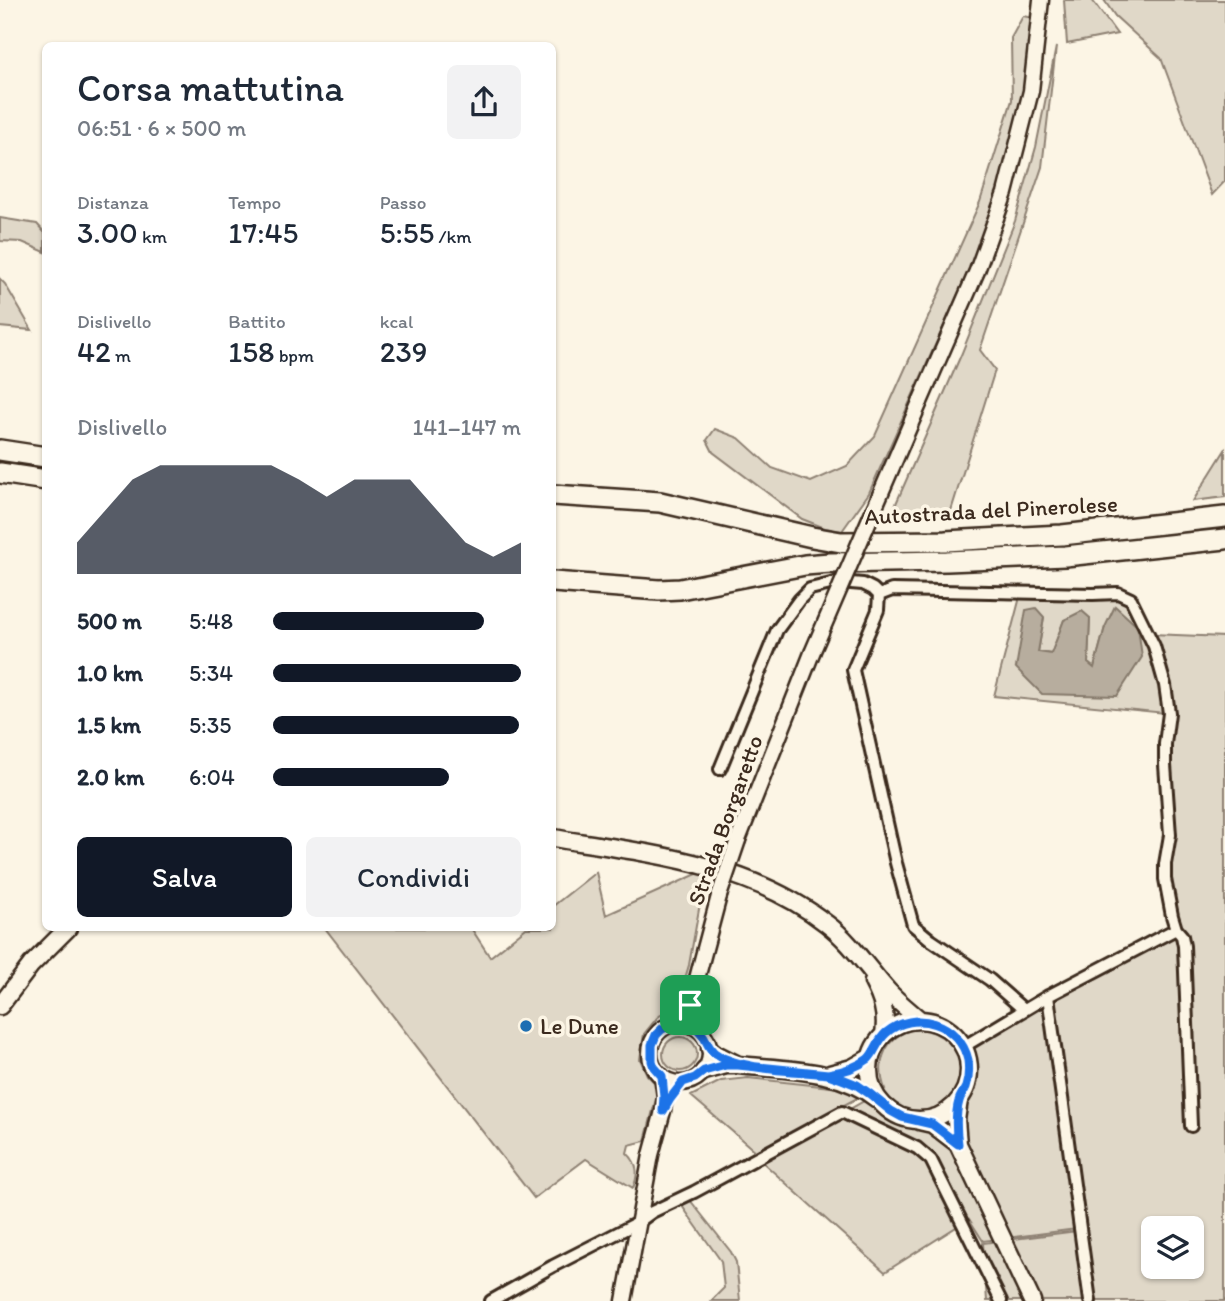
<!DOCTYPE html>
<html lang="it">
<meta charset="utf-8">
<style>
:root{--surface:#fff;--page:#f2f2f3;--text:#1f2937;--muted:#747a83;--accent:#111827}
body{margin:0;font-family:Itim,sans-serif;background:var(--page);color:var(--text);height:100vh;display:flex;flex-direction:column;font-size:26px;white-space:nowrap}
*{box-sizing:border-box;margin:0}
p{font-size:23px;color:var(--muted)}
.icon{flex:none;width:38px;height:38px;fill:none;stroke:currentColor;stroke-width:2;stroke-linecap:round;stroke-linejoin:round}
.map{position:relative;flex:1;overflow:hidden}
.panel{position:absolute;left:42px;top:42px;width:514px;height:889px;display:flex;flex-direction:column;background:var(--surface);border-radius:10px;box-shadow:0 2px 5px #0004}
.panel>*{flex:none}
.tools{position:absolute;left:1141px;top:1216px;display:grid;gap:14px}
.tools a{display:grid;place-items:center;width:63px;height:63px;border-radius:10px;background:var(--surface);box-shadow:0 2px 5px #0004;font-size:35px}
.pin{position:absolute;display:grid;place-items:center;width:60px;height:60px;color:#fff;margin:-30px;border-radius:14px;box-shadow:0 4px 10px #0006}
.round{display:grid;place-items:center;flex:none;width:74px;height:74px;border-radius:10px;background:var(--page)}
.summary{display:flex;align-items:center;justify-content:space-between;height:119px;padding:0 35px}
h1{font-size:38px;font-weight:600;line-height:52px}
.stats{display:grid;grid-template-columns:repeat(3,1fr);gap:10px;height:119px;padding:7px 35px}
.stats div{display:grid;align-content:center}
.stats b{font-size:30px;font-weight:600}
.stats small{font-size:19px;font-weight:400}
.stats p{font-size:19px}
.chart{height:196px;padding:14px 35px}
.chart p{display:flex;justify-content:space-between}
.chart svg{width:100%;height:126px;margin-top:7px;fill:var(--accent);opacity:.7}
.action{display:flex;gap:14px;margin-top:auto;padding:14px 35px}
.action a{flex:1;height:80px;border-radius:10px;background:var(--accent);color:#fff;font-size:28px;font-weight:600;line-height:80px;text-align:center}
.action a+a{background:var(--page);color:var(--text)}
ul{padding:0 35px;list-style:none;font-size:23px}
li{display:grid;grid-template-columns:112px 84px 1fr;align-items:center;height:52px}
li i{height:18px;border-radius:9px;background:var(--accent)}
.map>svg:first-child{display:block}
.green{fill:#e0d8c8;stroke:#8e8173;stroke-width:2;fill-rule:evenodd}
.water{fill:#b7ad9e;stroke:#85796b;stroke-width:2}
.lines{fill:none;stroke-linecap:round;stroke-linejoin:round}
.street-casing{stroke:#3b2a1e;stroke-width:16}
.secondary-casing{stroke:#3b2a1e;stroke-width:19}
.primary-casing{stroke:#3b2a1e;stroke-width:21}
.highway-casing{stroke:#3b2a1e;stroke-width:24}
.street{stroke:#fcf5e5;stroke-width:10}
.secondary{stroke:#fcf5e5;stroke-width:14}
.primary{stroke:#fcf5e5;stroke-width:16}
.highway{stroke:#fcf5e5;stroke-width:19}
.secondary-bridge-casing{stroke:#3b2a1e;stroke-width:19;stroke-linecap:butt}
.secondary-bridge{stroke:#fcf5e5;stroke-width:14}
.route-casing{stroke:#fff;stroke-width:14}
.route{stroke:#1a73e8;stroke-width:9}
.poi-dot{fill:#1f6fb2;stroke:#fcf5e5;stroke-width:2.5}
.labels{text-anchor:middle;stroke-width:7;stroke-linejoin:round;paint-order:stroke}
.street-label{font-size:23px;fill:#3b2a1e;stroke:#fcf5e5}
.poi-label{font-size:23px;fill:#3b2a1e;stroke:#fcf5e5;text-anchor:start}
</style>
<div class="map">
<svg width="1225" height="1301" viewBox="0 0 1225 1301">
<rect width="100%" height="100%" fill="#fcf5e5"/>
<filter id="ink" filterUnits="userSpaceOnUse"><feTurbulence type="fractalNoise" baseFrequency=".0143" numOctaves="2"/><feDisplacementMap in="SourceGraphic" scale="14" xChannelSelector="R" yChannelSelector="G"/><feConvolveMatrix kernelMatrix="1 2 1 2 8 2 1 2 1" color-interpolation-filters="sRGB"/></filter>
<g filter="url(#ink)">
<path class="green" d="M1064 0H1092L1117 34 1067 44Z
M1104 0H1225V181L1212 195 1161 58 1115 16Z
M1023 16 1033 18 1032 42 1022 101 1000 188 975 256 869 493 842 531 825 528 802 519 713 452 707 440 715 429 739 438 772 468 811 482 847 466 875 436 980 202 1012 100 1011 38Z
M1056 47 1042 167 980 350 995 370 950 514 891 515 961 355 1015 221 1036 147Z
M0 218 37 224 45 233V252L22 242 0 241Z
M0 279 5 284 32 330 0 327Z
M1225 450V497L1193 501Z
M1109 596 1124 600 1134 609 1158 667 1165 713 994 696 1020 597ZM1044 617 1038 652 1051 654 1064 620 1090 618 1088 663 1094 668 1105 627 1117 696 1016 667Z
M1151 634 1225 637V1301H1094L1053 997 1173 936 1178 938V925L1167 878 1169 731ZM1153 1228H1192V1267H1153Z
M710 868 699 909 689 965 678 1002 657 1018 644 1034 640 1059 647 1075 659 1087 645 1141 629 1145 627 1153C638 1163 639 1174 633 1188L586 1159 534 1198 325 928H471L490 957 526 928H553V906L596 872 606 915Z
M1039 1008 1046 1010 1077 1229 983 1241 969 1219 885 1272 760 1160 885 1089C866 1039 922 1007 954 1049L1024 1010Z
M663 1054a17 17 0 1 1 34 0a17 17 0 1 1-34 0Z
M748 1078 849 1089 863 1095 756 1152 691 1096 721 1081Z
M690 1200 731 1252 736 1262 740 1301H711L724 1288 721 1261 682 1206Z
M1077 1231 1087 1301H987L983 1243Z"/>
<path class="water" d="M1115 606 1138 627 1142 657 1117 696 1042 694 1016 668 1026 610 1036 608 1044 617 1038 652 1051 654 1064 620 1082 611 1090 618 1088 663 1094 668 1105 627Z"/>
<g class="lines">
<defs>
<path id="street" d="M879 595 892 590 1093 594 1118 593 1131 599 1154 646 1165 685 1169 713 1165 744V765L1170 835 1165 864V879L1172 916 1176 929
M720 769 777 630 799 600 810 589 839 582 863 584 873 589 879 595 878 610 853 670 896 863 913 925 931 940 990 980 1024 1010
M1048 996 1090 1301
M963 1047 1048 996 1176 929 1182 936 1184 946 1191 1126
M491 1301 553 1266 637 1223 652 1212 694 1192 842 1112 917 1148 931 1160 1001 1301"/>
<path id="secondary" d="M920 402 977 271 1005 193 1031 91 1041 0
M738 840 812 653
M677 1023 690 1005 719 896
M650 1053a30 30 0 1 1 60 0a30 30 0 1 1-60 0Z
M624 1301 651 1155 663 1111 665 1097 662 1076"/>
<path id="primary" d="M553 838C647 853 750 863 827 924 851 942 868 969 888 991 898 1002 910 1011 920 1020
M873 982C882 999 887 1014 884 1034
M0 1006 31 965 68 928
M869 1070a50 50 0 1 1 100 0a50 50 0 1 1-100 0Z
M710 1049 716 1054 736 1064
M704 1071 726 1065H738C786 1070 838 1068 877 1099
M830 1074 852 1068 871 1057
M959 1100 956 1120 958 1144 1032 1301
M919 1121 932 1124 958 1144"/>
<path id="highway" d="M0 450 46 457
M0 473 46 480
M553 495 660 502 812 537 841 542 945 541 1062 535 1225 517
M553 582 659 590 680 589 805 565 830 563 947 561 1065 556 1225 539"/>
</defs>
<use href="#street" class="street-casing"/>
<use href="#secondary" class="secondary-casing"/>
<use href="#primary" class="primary-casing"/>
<use href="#highway" class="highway-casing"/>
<use href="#street" class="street"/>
<use href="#secondary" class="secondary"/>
<use href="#primary" class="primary"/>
<use href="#highway" class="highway"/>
<defs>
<path id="secondary-bridge" d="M812 653 920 402
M719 896 738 840"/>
</defs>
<use href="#secondary-bridge" class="secondary-bridge-casing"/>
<use href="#secondary-bridge" class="secondary-bridge"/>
</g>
</g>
<g class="lines" filter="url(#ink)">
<defs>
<path id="route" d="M690 1005 677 1023 662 1029 656 1035 652 1045V1061L654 1067 662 1076 664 1097 663 1111 670 1099 683 1082 695 1078 704 1071 726 1065H738L828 1074 842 1079 857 1085 870 1094 891 1111 902 1117 932 1124 958 1144C956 1130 955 1115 959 1101 960 1096 964 1092 966 1087 969 1078 969 1068 968 1060 960 1023 914 1009 886 1033 877 1041 875 1053 868 1059 856 1068 842 1072 828 1074 800 1071 738 1070 716 1054 705 1047 708 1035 693 1026L690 1005"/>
</defs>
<use href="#route" class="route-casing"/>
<use href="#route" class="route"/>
</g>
<circle class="poi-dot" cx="526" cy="1026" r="7"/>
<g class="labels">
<g class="street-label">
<text transform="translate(991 510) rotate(-3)" y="8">Autostrada del Pinerolese</text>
<text transform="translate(725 820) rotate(-70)" y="8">Strada Borgaretto</text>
</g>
<g class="poi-label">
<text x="540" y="1034">Le Dune</text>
</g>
</g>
</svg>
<div class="tools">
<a><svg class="icon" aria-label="layers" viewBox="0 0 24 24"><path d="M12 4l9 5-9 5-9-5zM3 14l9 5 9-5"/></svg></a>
</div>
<div class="pin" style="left:690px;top:1005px;background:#1e9e55"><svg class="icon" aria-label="arrive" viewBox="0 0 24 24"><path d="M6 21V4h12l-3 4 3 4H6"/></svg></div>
<section class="panel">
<div class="summary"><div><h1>Corsa mattutina</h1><p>06:51 · 6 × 500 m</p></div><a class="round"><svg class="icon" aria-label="share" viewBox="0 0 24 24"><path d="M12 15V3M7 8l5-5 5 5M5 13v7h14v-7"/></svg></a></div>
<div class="stats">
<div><p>Distanza</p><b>3.00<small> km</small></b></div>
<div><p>Tempo</p><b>17:45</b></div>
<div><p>Passo</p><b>5:55<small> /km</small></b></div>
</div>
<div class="stats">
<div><p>Dislivello</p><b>42<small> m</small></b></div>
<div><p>Battito</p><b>158<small> bpm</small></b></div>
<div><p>kcal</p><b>239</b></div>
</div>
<div class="chart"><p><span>Dislivello</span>141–147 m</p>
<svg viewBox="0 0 160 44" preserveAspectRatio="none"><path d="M0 44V33L10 22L20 11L30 6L40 6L50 6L60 6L70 6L80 11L90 17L100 11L110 11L120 11L130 22L140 33L150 38L160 33V44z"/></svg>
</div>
<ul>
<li><b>500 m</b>5:48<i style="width:85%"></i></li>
<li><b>1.0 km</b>5:34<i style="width:100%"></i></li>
<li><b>1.5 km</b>5:35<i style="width:99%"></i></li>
<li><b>2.0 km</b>6:04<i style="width:71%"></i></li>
</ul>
<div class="action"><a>Salva</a><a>Condividi</a></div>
</section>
</div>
